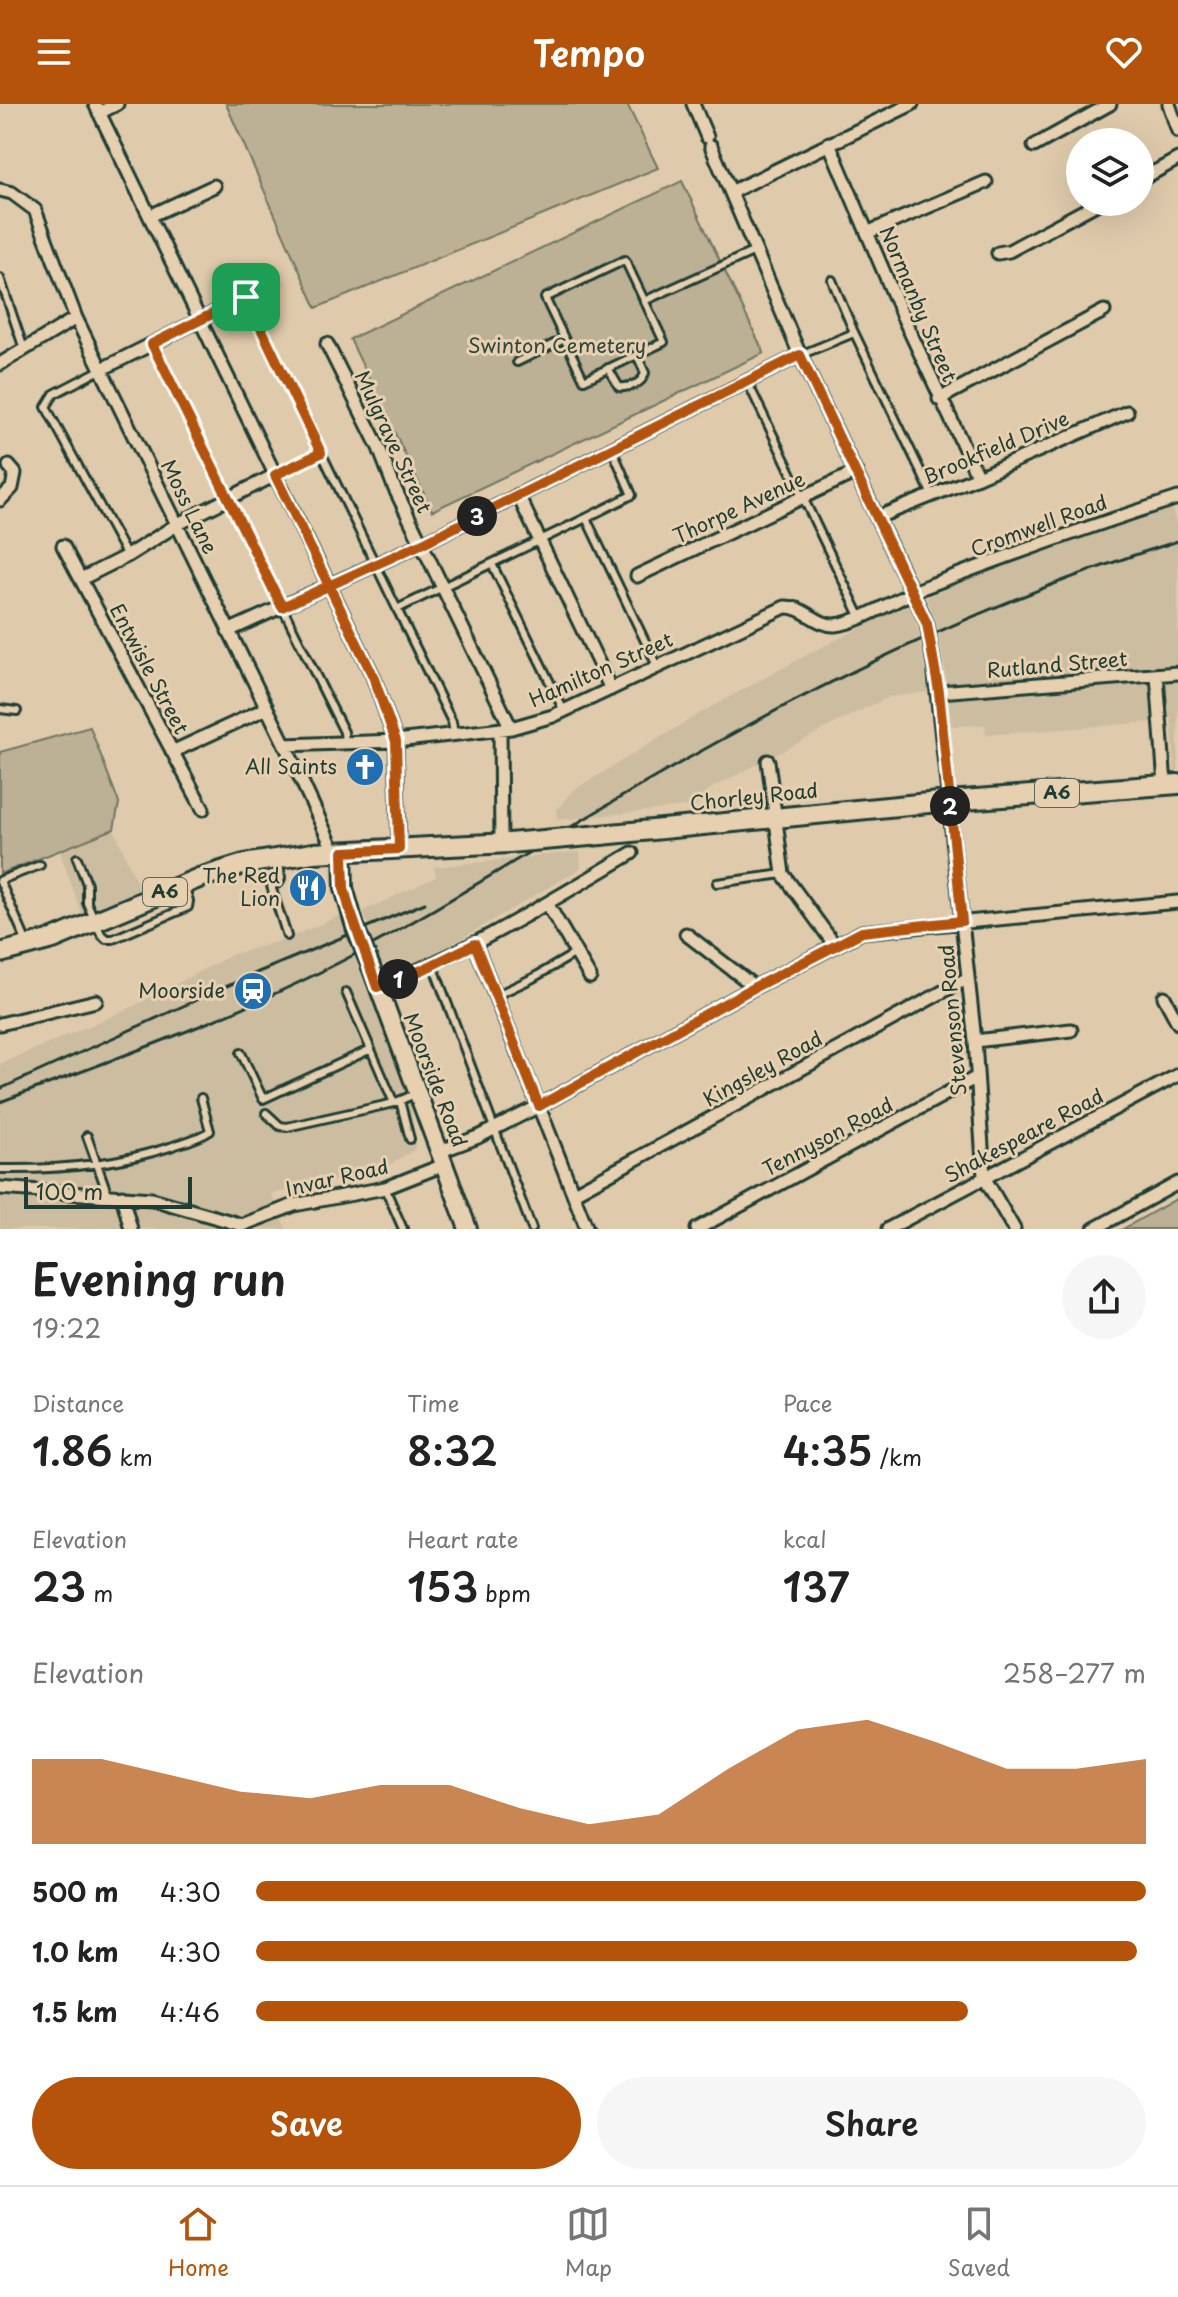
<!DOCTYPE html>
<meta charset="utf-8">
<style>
:root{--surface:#fff;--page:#f6f6f6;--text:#222;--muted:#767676;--line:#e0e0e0;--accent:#b45309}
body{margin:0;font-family:"Playpen Sans",sans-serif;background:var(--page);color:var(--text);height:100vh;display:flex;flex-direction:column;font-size:30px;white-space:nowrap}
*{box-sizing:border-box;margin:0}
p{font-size:26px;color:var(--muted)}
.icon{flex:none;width:44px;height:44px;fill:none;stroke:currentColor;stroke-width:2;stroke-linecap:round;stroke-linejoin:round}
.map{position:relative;height:1125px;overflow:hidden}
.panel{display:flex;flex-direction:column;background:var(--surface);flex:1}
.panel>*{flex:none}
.controls{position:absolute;left:1066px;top:24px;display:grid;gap:16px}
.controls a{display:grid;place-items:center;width:88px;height:88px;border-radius:50%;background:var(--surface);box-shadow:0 8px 32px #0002;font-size:40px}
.scale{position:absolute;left:24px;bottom:20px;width:168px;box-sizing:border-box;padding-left:8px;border:4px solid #1f3d34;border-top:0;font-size:22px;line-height:28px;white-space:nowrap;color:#1f3d34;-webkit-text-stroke:6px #e7d0b0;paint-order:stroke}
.pin{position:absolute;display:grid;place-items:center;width:68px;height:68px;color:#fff;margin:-34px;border-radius:16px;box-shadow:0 4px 12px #0006}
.km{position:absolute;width:40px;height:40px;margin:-20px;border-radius:50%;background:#222;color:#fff;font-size:22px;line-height:40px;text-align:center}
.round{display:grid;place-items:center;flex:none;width:84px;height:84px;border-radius:42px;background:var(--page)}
.headline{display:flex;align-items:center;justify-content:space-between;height:136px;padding:0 32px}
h1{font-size:44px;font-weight:600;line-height:60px}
.stats{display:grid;grid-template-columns:repeat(3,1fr);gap:12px;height:136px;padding:8px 32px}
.stats div{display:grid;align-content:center}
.stats b{font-size:40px;font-weight:600}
.stats small{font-size:22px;font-weight:400}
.stats p{font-size:22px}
.chart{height:224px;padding:16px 32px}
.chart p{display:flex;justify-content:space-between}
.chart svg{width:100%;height:144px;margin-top:8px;fill:var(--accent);opacity:.7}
.button{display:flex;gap:16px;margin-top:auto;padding:16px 32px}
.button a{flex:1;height:92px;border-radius:48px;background:var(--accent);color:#fff;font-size:32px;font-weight:600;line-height:92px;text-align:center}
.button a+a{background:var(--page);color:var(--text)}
ul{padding:0 32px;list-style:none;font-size:26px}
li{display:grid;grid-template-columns:128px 96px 1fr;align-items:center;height:60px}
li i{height:20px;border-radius:10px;background:var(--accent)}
header{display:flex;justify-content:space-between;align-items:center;height:104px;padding:0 32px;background:var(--accent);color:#fff;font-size:36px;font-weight:600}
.menu{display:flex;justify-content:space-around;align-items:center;height:112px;border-top:2px solid var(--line);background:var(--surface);font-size:22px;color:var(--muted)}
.menu a{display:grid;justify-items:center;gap:4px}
.menu .on{color:var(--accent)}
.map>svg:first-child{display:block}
.built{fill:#cdbda0}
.green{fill:#bcb095;stroke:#6e7664;stroke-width:2}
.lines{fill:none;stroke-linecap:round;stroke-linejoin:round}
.lane-casing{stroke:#1f3d34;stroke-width:12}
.street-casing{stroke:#1f3d34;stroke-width:17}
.secondary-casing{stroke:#1f3d34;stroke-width:22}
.primary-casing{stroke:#1f3d34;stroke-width:24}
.lane{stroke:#e7d0b0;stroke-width:6}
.street{stroke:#e7d0b0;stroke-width:11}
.secondary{stroke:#e7d0b0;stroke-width:16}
.primary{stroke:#e7d0b0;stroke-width:18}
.rail{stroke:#1f3d34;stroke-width:3}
.street-bridge-casing{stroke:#1f3d34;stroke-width:17;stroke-linecap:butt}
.secondary-bridge-casing{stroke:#1f3d34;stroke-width:22;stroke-linecap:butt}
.primary-bridge-casing{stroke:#1f3d34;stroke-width:24;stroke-linecap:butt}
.street-bridge{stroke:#e7d0b0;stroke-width:11}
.secondary-bridge{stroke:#e7d0b0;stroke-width:16}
.primary-bridge{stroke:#e7d0b0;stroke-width:18}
.route-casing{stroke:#fff;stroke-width:16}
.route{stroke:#b45309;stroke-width:10}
.labels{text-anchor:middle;stroke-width:6;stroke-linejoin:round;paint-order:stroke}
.shield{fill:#e7d0b0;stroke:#5b6959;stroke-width:2}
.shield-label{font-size:18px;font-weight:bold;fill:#1f3d34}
.street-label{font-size:20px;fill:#1f3d34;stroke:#e7d0b0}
.park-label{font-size:20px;fill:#2f483e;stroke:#e7d0b0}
.poi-label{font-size:20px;fill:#1f3d34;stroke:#e7d0b0;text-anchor:end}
</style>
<header><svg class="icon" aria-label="menu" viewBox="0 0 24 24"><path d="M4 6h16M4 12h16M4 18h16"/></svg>Tempo<svg class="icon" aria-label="heart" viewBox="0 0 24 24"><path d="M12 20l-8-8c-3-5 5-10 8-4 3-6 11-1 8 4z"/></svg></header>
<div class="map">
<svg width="1178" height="1125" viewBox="0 0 1178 1125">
<rect width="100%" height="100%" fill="#dfcaab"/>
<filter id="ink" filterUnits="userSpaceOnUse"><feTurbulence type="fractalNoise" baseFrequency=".0125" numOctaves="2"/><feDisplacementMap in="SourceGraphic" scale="16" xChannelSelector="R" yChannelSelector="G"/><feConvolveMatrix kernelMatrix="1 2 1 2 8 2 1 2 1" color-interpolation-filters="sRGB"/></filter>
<g filter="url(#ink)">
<path class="built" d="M1171 403 1178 422V667H1175L1171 613 1152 618 986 631 985 621 951 622 944 558 936 516 926 493 1076 433Z
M908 500 918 525 929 588 889 593 857 608 708 686 697 702 557 716 556 707 572 687 704 607 814 547Z
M114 725 143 793 84 817 60 748Z
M574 748 580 749 581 764 432 852 385 872 363 807 436 773 434 763Z
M343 810 411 1001 415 1045 380 1067 271 1090 286 1125H0V960L126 906 233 850 284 836Z"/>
<path class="green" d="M226 0H627L658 64 316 204Z
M682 77 764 249 432 407 350 235Z
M90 623 119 699 114 725 0 770V648Z
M1178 1094V1125H1123Z"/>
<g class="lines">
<defs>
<path id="lane" d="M625 156 664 238 584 276 545 194Z
M0 174 24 245
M832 176 853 226 932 391
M246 193 397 505 586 414 657 562
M644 197 757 146
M152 240 344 628 345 639
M800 251 854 229
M517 258 564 235
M608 264 619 283C629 284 642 280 645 269L637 251
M102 265 54 290 46 303 127 452
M748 279 860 512
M275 371 321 349
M586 414 632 391 612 345
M492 460 564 607
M397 505 452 618 454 630
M0 605 17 607
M77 754 87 780V799L101 830 106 835H113L188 803 189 797 185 784
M279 758 281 774 279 779 271 782 287 832
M1 776 40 761
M0 777 27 839
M717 779 783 770
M433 861 532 1125
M346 888 394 999 415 990
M495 892 533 874 576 849
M241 949 263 995 369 946
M400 997 410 1035
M266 1009 280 1022 287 1023 394 999
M87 1032 108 1091
M0 1065C58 1066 115 1061 170 1043 184 1038 198 1035 210 1027L201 994
M385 1084 403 1125"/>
<path id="street" d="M95 0 373 572 396 637 399 745
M693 0 707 33
M1169 0 1178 27
M99 9 117 0
M829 39 903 213 978 373
M711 42 800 251 923 511
M1034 42 1110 0
M1140 76 1178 55
M0 86 12 89 35 106 76 214 285 641 335 749
M731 88 912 0
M150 112 214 82
M869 128 986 78
M998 149 1009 147 1100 98
M327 240 379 344 394 383 511 624
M0 260 76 214
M102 265 274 179
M939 295 1104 207
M518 391 611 585
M0 396 12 384 15 369 9 362
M878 413 978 373 1127 308
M63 442 203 705
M637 472 856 368
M81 475 127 452 178 420 275 371
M228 527 421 440 800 251
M934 561 975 937 984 1073 1014 1125
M1157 571 1165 681
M939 588 1178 569
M500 625 501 740
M285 641 396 637 511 624 553 612 785 503C804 502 817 522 835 521 859 519 902 492 925 483 1009 451 1093 421 1178 394
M172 648 267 604
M768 657 783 770 834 840
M547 799 590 873
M686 830 755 883
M475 840 587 1125
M377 883C468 849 549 798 632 749
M1164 893 1178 919
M0 920 96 897
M975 937 1071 926
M441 1047 478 1033 539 1002 755 883 862 828 1178 798
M0 1084 152 1095 242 1121 294 1101 385 1084 446 1060
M574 1089 968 874
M122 1092 131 1125
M697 1125 977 973
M888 1125 1178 971
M1094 1125 1178 1079"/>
<path id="secondary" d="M343 748 344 784 355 823
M371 863 468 1125"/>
<path id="primary" d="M601 731 949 697 1178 680
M0 849 53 835 199 774 244 760 313 749 509 739"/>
</defs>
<use href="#lane" class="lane-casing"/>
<use href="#street" class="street-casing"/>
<use href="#secondary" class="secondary-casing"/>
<use href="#primary" class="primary-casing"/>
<use href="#lane" class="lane"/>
<use href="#street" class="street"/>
<use href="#secondary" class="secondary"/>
<use href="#primary" class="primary"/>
<path class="rail" d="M0 985 256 869 425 799
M0 998C117 954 235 913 346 855 451 799 549 734 652 675 816 580 997 493 1178 437"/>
<defs>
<path id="street-bridge" d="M923 511 927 520 934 561"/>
<path id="secondary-bridge" d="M355 823 371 863"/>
<path id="primary-bridge" d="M509 739 601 731"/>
</defs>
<use href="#street-bridge" class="street-bridge-casing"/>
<use href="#secondary-bridge" class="secondary-bridge-casing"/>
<use href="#primary-bridge" class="primary-bridge-casing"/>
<use href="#street-bridge" class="street-bridge"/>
<use href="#secondary-bridge" class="secondary-bridge"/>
<use href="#primary-bridge" class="primary-bridge"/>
</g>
</g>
<g class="lines" filter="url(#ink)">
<defs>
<path id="route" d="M246 193 321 349 275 371 373 572 396 637 399 745 343 748 344 784 349 803 377 883 422 866 475 840 539 1002 755 883 862 828 962 817 939 588 927 520 800 251 421 440 282 503 152 240 246 193"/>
</defs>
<use href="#route" class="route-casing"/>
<use href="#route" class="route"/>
</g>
<defs>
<symbol id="church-disc" viewBox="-11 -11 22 22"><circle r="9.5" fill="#1f6fb2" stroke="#e7d0b0"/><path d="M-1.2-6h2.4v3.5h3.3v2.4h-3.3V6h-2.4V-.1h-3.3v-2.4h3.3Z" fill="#fff"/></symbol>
<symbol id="restaurant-disc" viewBox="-11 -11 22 22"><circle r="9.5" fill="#1f6fb2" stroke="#e7d0b0"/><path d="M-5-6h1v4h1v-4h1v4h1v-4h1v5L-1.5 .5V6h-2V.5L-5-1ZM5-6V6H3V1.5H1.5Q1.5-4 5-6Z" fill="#fff"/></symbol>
<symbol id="station-disc" viewBox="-11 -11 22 22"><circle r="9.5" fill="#1f6fb2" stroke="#e7d0b0"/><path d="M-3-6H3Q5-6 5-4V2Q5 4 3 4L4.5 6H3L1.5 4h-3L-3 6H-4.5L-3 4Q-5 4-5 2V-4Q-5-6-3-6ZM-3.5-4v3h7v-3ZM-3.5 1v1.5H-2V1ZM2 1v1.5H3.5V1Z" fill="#fff"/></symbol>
</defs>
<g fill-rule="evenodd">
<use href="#church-disc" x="343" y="641" width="44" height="44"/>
<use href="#restaurant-disc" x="286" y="762" width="44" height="44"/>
<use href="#station-disc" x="231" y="865" width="44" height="44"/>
</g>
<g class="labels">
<g class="shield">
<rect x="1035" y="675" width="44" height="28" rx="6"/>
<rect x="143" y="774" width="44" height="28" rx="6"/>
</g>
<g class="shield-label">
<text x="1057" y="695">A6</text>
<text x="165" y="794">A6</text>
</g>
<g class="street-label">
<text transform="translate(918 200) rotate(67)" y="7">Normanby Street</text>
<text transform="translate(393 338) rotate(65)" y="7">Mulgrave Street</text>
<text transform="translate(996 344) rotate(-23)" y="7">Brookfield Drive</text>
<text transform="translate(189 403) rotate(64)" y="7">Moss Lane</text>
<text transform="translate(739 404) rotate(-25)" y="7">Thorpe Avenue</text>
<text transform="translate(1039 422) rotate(-20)" y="7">Cromwell Road</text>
<text transform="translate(1057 561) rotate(-5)" y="7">Rutland Street</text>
<text transform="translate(149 565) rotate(62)" y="7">Entwisle Street</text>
<text transform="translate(601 566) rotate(-24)" y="7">Hamilton Street</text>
<text transform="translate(754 693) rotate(-6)" y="7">Chorley Road</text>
<text transform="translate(953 916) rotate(-95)" y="7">Stevenson Road</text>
<text transform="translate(763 965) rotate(-29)" y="7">Kingsley Road</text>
<text transform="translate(435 976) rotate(69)" y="7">Moorside Road</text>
<text transform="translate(1024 1032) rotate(-28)" y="7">Shakespeare Road</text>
<text transform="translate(828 1033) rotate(-28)" y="7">Tennyson Road</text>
<text transform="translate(337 1074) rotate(-13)" y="7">Invar Road</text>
</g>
<g class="park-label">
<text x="557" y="249">Swinton Cemetery</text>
</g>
<g class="poi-label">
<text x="337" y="670">All Saints</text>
<text x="280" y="779">The Red<tspan x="280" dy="23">Lion</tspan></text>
<text x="225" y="894">Moorside</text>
</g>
</g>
</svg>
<div class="controls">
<a><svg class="icon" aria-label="layers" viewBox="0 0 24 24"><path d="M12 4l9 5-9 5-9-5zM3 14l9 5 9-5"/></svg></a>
</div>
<div class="scale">100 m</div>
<div class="pin" style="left:246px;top:193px;background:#1e9e55"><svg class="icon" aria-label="arrive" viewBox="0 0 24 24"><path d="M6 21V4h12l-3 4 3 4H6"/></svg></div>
<b class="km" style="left:398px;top:875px">1</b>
<b class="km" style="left:950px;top:702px">2</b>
<b class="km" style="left:477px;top:412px">3</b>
</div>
<section class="panel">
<div class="headline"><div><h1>Evening run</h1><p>19:22</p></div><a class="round"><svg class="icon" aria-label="share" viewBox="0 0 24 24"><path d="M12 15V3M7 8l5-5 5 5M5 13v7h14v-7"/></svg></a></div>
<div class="stats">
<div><p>Distance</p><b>1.86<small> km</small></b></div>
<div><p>Time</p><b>8:32</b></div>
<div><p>Pace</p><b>4:35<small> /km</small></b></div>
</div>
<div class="stats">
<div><p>Elevation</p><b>23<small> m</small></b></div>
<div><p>Heart rate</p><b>153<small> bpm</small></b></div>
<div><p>kcal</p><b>137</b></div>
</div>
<div class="chart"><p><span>Elevation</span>258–277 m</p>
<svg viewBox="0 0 160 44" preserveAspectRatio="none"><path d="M0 44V18L10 18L20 23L30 28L40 30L50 26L60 26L70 33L80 38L90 35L100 21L110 9L120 6L130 13L140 21L150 21L160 18V44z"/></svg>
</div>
<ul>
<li><b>500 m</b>4:30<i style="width:100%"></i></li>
<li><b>1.0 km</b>4:30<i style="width:99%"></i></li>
<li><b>1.5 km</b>4:46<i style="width:80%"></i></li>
</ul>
<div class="button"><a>Save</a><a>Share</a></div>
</section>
<nav class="menu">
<a class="on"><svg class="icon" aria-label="home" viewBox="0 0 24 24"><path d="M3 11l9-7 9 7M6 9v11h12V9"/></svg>Home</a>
<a><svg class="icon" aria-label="map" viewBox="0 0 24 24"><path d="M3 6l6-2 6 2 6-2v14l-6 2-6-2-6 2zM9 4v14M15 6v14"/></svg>Map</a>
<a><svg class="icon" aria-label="saved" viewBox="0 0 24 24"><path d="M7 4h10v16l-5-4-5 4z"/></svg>Saved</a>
</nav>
